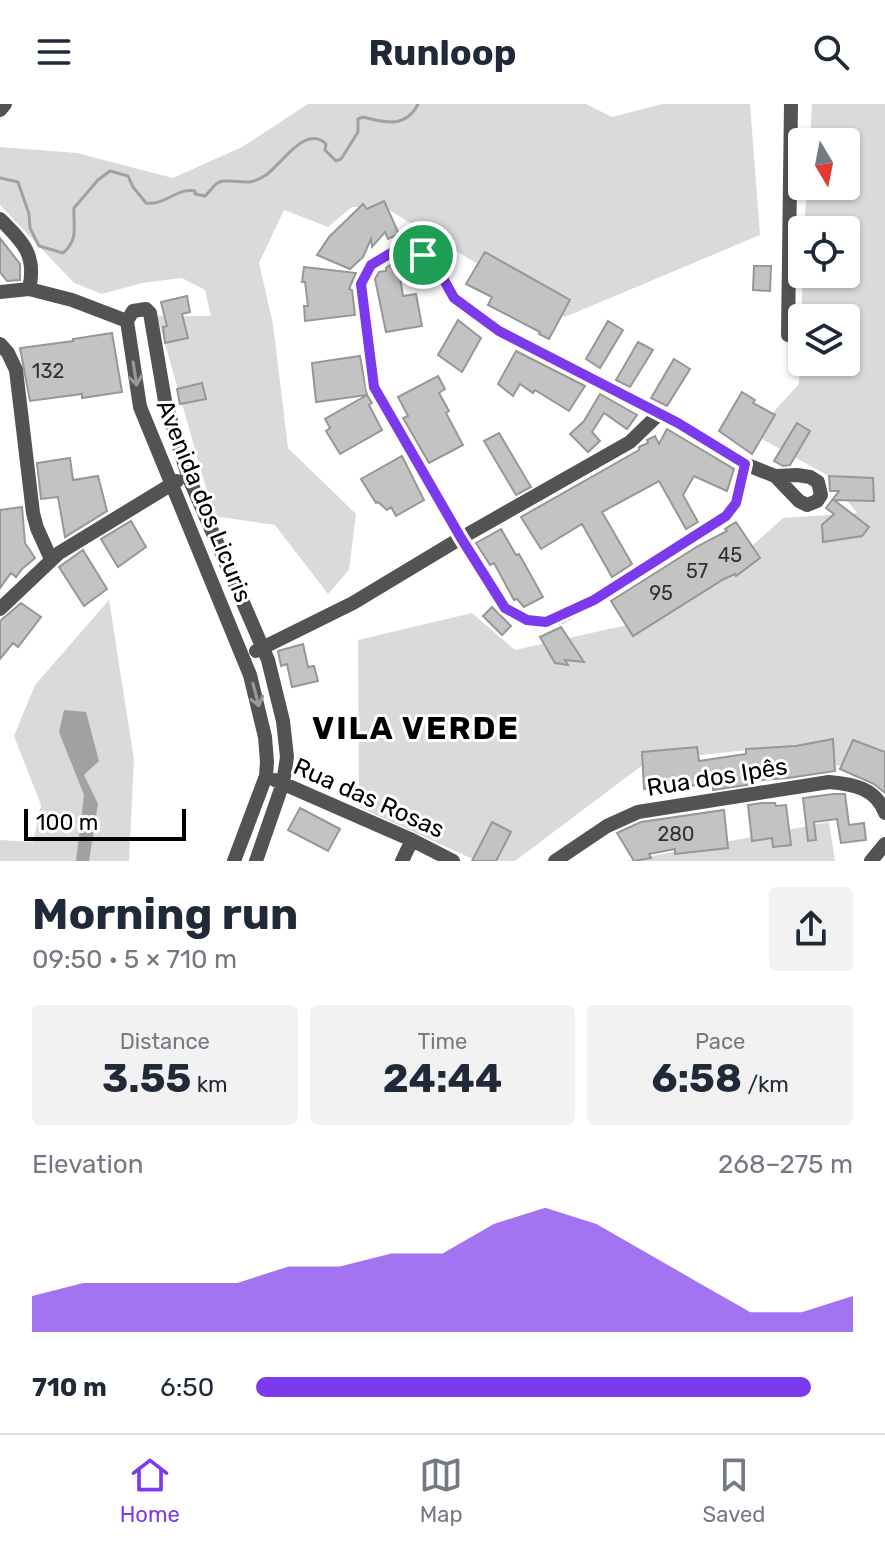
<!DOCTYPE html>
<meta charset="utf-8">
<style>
:root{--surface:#fff;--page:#f2f2f3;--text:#1f2937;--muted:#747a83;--line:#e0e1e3;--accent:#7c3aed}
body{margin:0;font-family:Rubik,sans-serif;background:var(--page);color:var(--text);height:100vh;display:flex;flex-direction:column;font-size:30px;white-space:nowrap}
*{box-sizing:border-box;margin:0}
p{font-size:26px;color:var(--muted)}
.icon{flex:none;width:44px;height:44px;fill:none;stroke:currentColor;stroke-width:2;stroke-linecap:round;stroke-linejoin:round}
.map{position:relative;height:757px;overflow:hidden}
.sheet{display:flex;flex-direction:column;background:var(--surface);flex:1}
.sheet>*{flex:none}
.needle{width:52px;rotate:170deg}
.fabs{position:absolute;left:788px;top:24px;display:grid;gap:16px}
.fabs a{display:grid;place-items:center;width:72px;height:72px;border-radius:8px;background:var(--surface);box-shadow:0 2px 6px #0004;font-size:40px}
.scale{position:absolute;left:24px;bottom:20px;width:162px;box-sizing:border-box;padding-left:8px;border:4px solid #000;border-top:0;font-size:22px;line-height:28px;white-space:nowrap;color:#000;-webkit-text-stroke:6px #fff;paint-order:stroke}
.pin{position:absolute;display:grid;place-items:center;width:68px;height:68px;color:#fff;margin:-34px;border:4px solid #fff;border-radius:50%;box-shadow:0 2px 8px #0007}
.round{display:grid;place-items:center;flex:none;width:84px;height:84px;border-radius:8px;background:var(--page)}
.headline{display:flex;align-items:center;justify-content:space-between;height:136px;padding:0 32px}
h1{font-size:44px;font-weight:700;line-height:60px}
.stats{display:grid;grid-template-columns:repeat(3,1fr);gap:12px;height:136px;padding:8px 32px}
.stats div{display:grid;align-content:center;border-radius:8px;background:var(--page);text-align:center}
.stats b{font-size:40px;font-weight:700}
.stats small{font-size:22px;font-weight:400}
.stats p{font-size:22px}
.chart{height:224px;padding:16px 32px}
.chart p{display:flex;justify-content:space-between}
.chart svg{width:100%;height:144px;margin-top:8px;fill:var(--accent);opacity:.7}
ul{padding:0 32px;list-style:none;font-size:26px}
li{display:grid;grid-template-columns:128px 96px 1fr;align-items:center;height:60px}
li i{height:20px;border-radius:10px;background:var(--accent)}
header{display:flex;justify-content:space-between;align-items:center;height:104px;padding:0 32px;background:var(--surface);font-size:36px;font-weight:700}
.tab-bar{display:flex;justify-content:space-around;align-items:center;height:112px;border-top:2px solid var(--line);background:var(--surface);font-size:22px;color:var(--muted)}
.tab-bar a{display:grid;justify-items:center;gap:4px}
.tab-bar .current{color:var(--accent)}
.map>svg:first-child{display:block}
.green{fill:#dadada;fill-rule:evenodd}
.water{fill:#a1a1a1}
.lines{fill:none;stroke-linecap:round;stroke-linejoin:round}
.stream{stroke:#a1a1a1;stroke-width:3}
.building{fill:#c3c3c3;stroke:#979797;stroke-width:2}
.minor{stroke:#535353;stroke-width:14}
.oneway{stroke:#989898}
.route-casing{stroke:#fff;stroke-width:16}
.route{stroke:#7c3aed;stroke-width:10}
.labels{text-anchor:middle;stroke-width:6;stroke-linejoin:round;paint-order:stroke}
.number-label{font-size:20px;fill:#313131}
.street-label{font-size:24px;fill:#000;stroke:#fff}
.district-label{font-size:32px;font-weight:bold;letter-spacing:2px;fill:#000;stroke:#fff}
</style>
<header><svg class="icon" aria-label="menu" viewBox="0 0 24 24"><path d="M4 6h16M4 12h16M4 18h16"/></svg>Runloop<svg class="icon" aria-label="search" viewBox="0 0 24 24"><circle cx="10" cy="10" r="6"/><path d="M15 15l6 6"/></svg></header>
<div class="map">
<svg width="885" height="757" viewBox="0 0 885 757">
<rect width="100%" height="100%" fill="#fff"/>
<path class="green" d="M308 0H586L612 13 662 0H750L760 131 565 213 384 103H352L328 123 284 106 259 159 273 220 288 344 356 410 349 466 328 490 275 421 214 412 157 212H211L205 186 182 174 142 179 102 190 74 179 0 101V43L77 49 173 74 242 43Z
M812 0H885V671L797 653 747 646 648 657 515 757H477L359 703 358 536 472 509 515 546 654 515 723 468 783 414 857 409 827 371 753 330 799 280 803 170H846V126H804L807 82H846V38H810ZM802 214H846V258H802Z
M109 496 134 656 129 757H0V736L33 738 41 701 14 632 35 581Z
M829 718 835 757H626Z"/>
<path class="water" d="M64 606 86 608 99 657 84 671 98 700 89 757H76L84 691 59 628Z"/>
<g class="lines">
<path class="stream" d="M0 74 18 78 29 110 30 124 39 142 63 149C79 136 73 122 74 104L98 76 110 67 128 72 133 83 146 99C164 102 178 83 195 87V90L205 92C211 87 215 77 224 77 242 76 248 83 266 71 282 60 305 20 326 40L325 46 336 57 341 55 358 28V15L363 13C385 19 406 24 418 0"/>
</g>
<path class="building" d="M384 97 399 130 388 135 385 128 372 143 371 135 363 153 350 165 317 151 329 133 363 100 367 105Z
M0 134 20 160V176L7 177 0 168Z
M485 148 570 196 549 235 539 230 540 228 488 201 492 193 466 180Z
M393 159H398V162L419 161 429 171 400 174 403 192 416 190 422 222 386 228 375 175 379 168 386 167V164Z
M754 162H771L770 187 753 186Z
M304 163 356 169 349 185 352 186 355 211 305 217 304 202H308L305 178H302Z
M187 192 190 208 182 210 188 234 165 239 163 223 167 222 161 198Z
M458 216 481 234 462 268 438 251Z
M608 217 623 226 600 264 586 255Z
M112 229 122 288 82 294V290L30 297 20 244 73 237V235Z
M638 238 653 246 630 283 616 276Z
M516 247 585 282 569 307 535 286 533 289 520 280 513 292 498 280Z
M360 252 367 291 316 298 312 259Z
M674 255 690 265 667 302 651 294Z
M438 272 445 285 439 289 449 307 446 309 463 341 429 359 403 314 408 312 398 293Z
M202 279 206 295 180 300 177 285Z
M742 288 755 296 753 299 775 311 752 350 719 327Z
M600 290 637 311 627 325 604 309 592 328 600 337 588 348 570 330 584 317Z
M367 291 372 299 369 301 382 326 340 350 326 327 330 324 325 315Z
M797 319 810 327 790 361 783 362 774 357Z
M667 325 734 365 727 387 694 372 683 391 698 418 686 425 659 377 602 408 632 460 612 473 582 420 541 445 521 413 639 346V343L648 339 647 336 655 332 659 340Z
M499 329 531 383 516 391 484 337Z
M402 352 424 396 396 412 391 403 387 406 378 398 376 399 361 375Z
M70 354 73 376 98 372 107 407 65 433 58 393 41 395 37 359Z
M829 372 873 374 874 397 834 396 869 423 862 432 823 438 822 421 834 410 826 404 839 387H830Z
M22 403 25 439 35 454 22 465 16 473 11 469 0 484V406Z
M131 417 146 443 118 463 101 435Z
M736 418 760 454 736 472 735 470 724 475 633 532 611 497 698 442 727 427 725 425Z
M501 425 516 451 519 450 543 493 524 503 517 495 514 496 494 459 490 461 476 439Z
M83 446 107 485 84 502 59 463Z
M21 499 41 513 18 543 13 539 0 555V517Z
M492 503 511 522 502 531 483 512Z
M561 523 584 558 565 556 568 561 555 559 540 533Z
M303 540 308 563 314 562 318 577 292 583 287 560 281 562 278 547Z
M833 635 835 667 788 674 746 677 747 681 713 686V680L644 685 642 648 697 643 699 657 746 650V645L796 642Z
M853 636 885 648V689L874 680 840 665Z
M833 690H845L849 721 864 719 866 736 841 739 837 715 814 718 816 736 808 737 803 694Z
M762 699H775L776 702 786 701 791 741 773 743 772 734 752 737 748 701Z
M300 704 340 725 328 747 288 726Z
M724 706 728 744 675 750V745L649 750 651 754 634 757 617 729 641 718Z
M492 718 511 728 496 757H472Z"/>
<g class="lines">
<path class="minor" d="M0 6 5 0
M0 115C23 138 37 151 29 185
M0 188 29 185 72 196 127 217
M788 231 791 0
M0 240 8 249 16 266 33 409 37 424 51 455
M745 360 736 399 726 412 594 496 560 513 546 518 527 516 505 504 461 434 374 283 361 180 371 161 391 149 423 151 439 167 454 194 499 227 678 319 745 360 775 372 797 371 810 373 818 378 821 391 817 397 807 401 799 397 775 372
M0 505 59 449 177 377
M256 547 353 499 461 434 630 338 658 311
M275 676 412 736 453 757
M234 757 266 672 267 658 265 633 250 571 140 303 127 217 133 207 146 205 150 209 165 297 188 372 268 556 283 617 287 653 283 679 256 757
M402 757 412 736
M555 757 607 722 638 708 829 678C853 680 876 684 885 709
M871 757 885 740"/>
</g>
<defs><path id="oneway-shaft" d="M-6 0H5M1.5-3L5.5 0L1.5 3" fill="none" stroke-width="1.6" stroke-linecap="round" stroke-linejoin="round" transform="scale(2)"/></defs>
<g class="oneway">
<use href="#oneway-shaft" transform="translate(135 270) rotate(81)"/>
<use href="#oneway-shaft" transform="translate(256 591) rotate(75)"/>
</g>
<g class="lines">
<defs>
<path id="route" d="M391 149 423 151 439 167 454 194 499 227 678 319 745 360 736 399 726 412 594 496 546 518 527 516 505 504 461 434 374 283 361 180 371 161Z"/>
</defs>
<use href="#route" class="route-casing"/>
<use href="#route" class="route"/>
</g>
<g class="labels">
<g class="number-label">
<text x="48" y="274">132</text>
<text x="730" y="458">45</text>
<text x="697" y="474">57</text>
<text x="661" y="496">95</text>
<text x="676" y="737">280</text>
</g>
<g class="street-label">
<text transform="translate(204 397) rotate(68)" y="8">Avenida dos Licuris</text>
<text transform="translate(717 673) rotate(-9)" y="8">Rua dos Ipês</text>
<text transform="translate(369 694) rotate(24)" y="8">Rua das Rosas</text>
</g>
<g class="district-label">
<text x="416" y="635">VILA VERDE</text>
</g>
</g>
</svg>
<div class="fabs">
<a><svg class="needle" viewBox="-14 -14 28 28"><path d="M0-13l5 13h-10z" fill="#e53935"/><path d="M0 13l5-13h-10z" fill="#747a83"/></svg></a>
<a><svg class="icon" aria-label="locate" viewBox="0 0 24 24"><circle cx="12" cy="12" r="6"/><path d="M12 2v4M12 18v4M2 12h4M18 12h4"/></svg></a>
<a><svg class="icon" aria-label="layers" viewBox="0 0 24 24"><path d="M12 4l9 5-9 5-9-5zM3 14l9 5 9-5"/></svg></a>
</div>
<div class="scale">100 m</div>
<div class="pin" style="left:423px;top:151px;background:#1e9e55"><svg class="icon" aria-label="arrive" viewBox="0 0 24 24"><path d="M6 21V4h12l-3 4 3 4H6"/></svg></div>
</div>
<section class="sheet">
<div class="headline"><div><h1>Morning run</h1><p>09:50 · 5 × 710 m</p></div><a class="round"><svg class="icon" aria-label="share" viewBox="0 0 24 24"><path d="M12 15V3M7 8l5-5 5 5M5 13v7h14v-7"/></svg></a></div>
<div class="stats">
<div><p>Distance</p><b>3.55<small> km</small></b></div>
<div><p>Time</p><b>24:44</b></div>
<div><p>Pace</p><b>6:58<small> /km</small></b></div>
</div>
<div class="chart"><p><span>Elevation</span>268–275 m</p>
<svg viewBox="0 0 160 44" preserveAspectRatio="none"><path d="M0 44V33L10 29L20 29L30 29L40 29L50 24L60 24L70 20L80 20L90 11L100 6L110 11L120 20L130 29L140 38L150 38L160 33V44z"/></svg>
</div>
<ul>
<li><b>710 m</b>6:50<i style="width:93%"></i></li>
</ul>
</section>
<nav class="tab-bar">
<a class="current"><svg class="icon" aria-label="home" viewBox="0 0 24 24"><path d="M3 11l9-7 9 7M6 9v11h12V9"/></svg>Home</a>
<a><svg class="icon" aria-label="map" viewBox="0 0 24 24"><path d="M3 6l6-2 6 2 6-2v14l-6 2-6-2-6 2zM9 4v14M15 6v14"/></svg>Map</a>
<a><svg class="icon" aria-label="saved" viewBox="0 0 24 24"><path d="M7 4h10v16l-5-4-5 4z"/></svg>Saved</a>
</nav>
